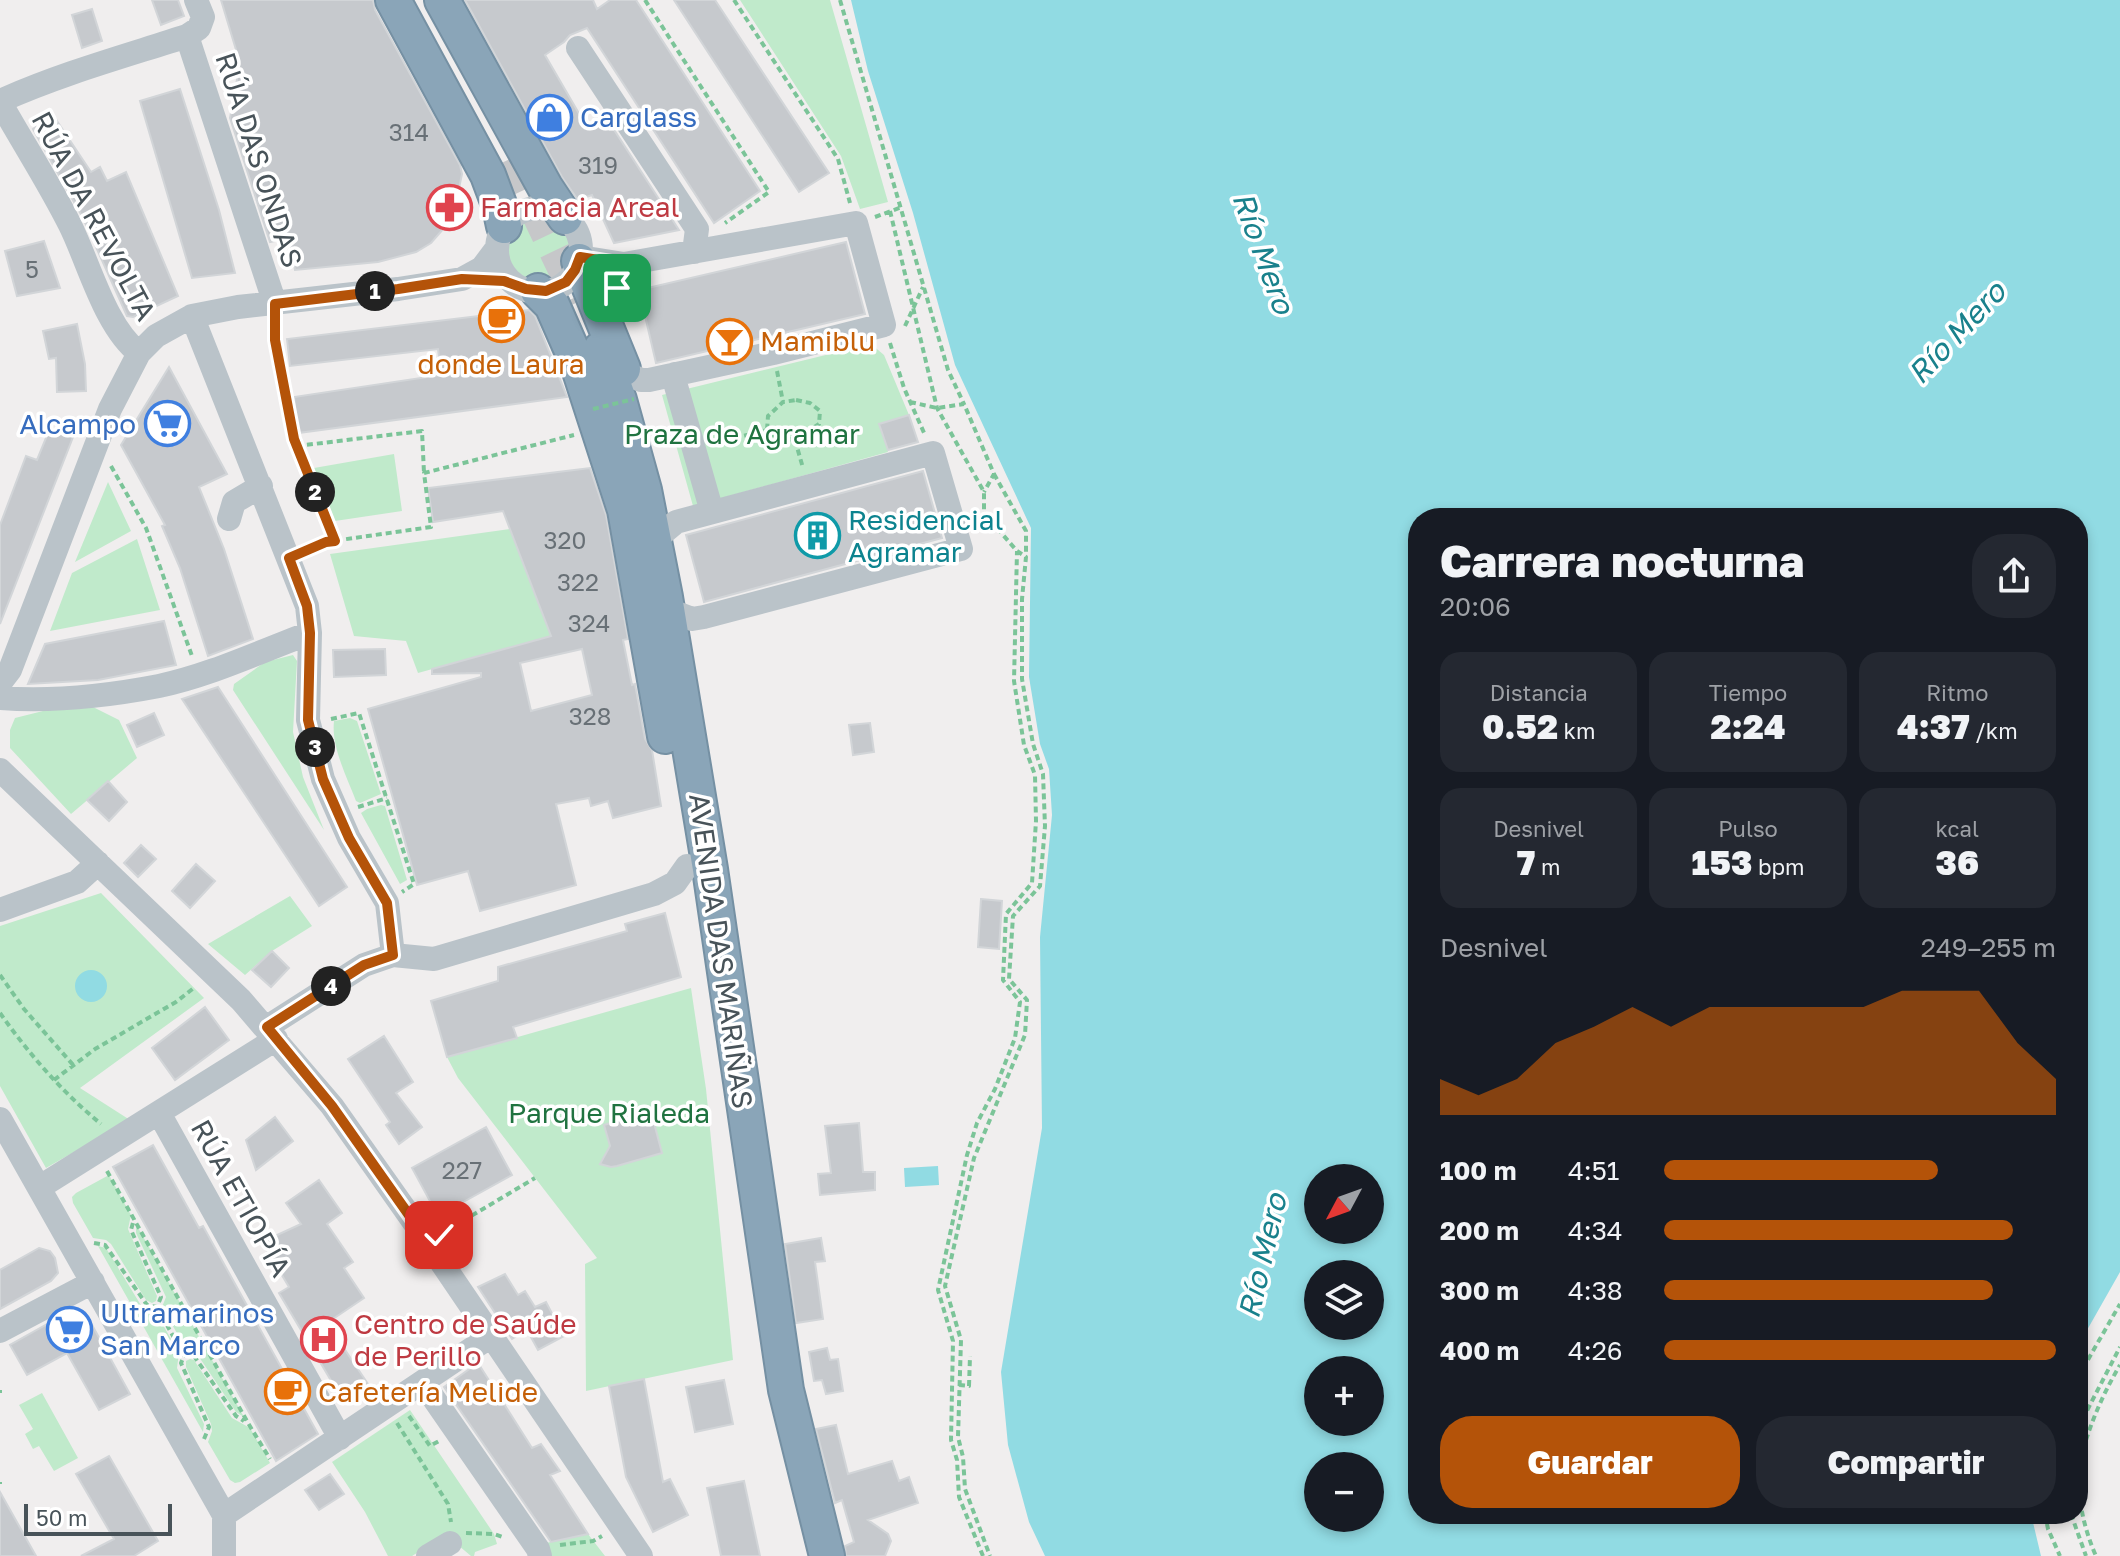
<!DOCTYPE html>
<html lang="es">
<meta charset="utf-8">
<style>
:root{--surface:#171b24;--page:#242831;--text:#f1f3f6;--muted:#9ea1a6;--accent:#b45309}
body{margin:0;font-family:"Golos Text",sans-serif;background:var(--page);color:var(--text);height:100vh;display:flex;flex-direction:column;font-size:30px;white-space:nowrap}
*{box-sizing:border-box;margin:0}
p{font-size:26px;color:var(--muted)}
.icon{flex:none;width:44px;height:44px;fill:none;stroke:currentColor;stroke-width:2;stroke-linecap:round;stroke-linejoin:round}
.map{position:relative;flex:1;overflow:hidden}
.drawer{position:absolute;left:1408px;top:508px;width:680px;height:1016px;display:flex;flex-direction:column;background:var(--surface);border-radius:32px;box-shadow:0 4px 12px #0003}
.drawer>*{flex:none}
.needle{width:52px;rotate:229deg}
.fabs{position:absolute;left:1304px;top:1164px;display:grid;gap:16px}
.fabs a{display:grid;place-items:center;width:80px;height:80px;border-radius:50%;background:var(--surface);box-shadow:0 4px 12px #0003;font-size:40px}
.scale{position:absolute;left:24px;bottom:20px;width:148px;box-sizing:border-box;padding-left:8px;border:4px solid #485359;border-top:0;font-size:22px;line-height:28px;white-space:nowrap;color:#485359;-webkit-text-stroke:6px #fff;paint-order:stroke}
.pin{position:absolute;display:grid;place-items:center;width:68px;height:68px;color:#fff;margin:-34px;border-radius:16px;box-shadow:0 4px 12px #0006}
.km{position:absolute;width:40px;height:40px;margin:-20px;border-radius:50%;background:#222;color:#fff;font-size:22px;line-height:40px;text-align:center}
.round{display:grid;place-items:center;flex:none;width:84px;height:84px;border-radius:32px;background:var(--page)}
.summary{display:flex;align-items:center;justify-content:space-between;height:136px;padding:0 32px}
h1{font-size:44px;font-weight:800;line-height:60px}
.figures{display:grid;grid-template-columns:repeat(3,1fr);gap:12px;height:136px;padding:8px 32px}
.figures div{display:grid;align-content:center;border-radius:20px;background:var(--page);text-align:center}
.figures b{font-size:34px;font-weight:800}
.figures small{font-size:22px;font-weight:400}
.figures p{font-size:22px}
.chart{height:224px;padding:16px 32px}
.chart p{display:flex;justify-content:space-between}
.chart svg{width:100%;height:144px;margin-top:8px;fill:var(--accent);opacity:.7}
.action{display:flex;gap:16px;margin-top:auto;padding:16px 32px}
.action a{flex:1;height:92px;border-radius:32px;background:var(--accent);color:#fff;font-size:32px;font-weight:800;line-height:92px;text-align:center}
.action a+a{background:var(--page);color:var(--text)}
ul{padding:0 32px;list-style:none;font-size:26px}
li{display:grid;grid-template-columns:128px 96px 1fr;align-items:center;height:60px}
li i{height:20px;border-radius:10px;background:var(--accent)}
.map>svg:first-child{display:block}
.green{fill:#c0eacb}
.water{fill:#91dbe3;fill-rule:evenodd}
.building{fill:#c6c9cd;stroke:#d2d5d8;stroke-width:2;fill-rule:evenodd}
.lines{fill:none;stroke-linecap:round;stroke-linejoin:round}
.highway-tunnel{stroke:#c6c7c9;stroke-width:34;stroke-dasharray:34 17;stroke-linecap:butt}
.highway-casing{stroke:#7590a3;stroke-width:38}
.path{stroke:#7bc498;stroke-width:4;stroke-dasharray:6 4;stroke-linecap:butt}
.minor{stroke:#bac3c9;stroke-width:24}
.highway{stroke:#8aa5b8;stroke-width:34}
.path-bridge{stroke:#7bc498;stroke-width:4;stroke-dasharray:6 4;stroke-linecap:butt}
.route-casing{stroke:#fff;stroke-width:16}
.route{stroke:#b45309;stroke-width:10}
.labels{text-anchor:middle;stroke-width:7;stroke-linejoin:round;paint-order:stroke}
.number-label{font-size:24px;fill:#687076}
.shop-label{font-size:28px;fill:#366cbe;stroke:#fff;text-anchor:start}
.street-label{font-size:28px;fill:#485359;stroke:#fff}
.health-label{font-size:28px;fill:#be3a42;stroke:#fff;text-anchor:start}
.food-label{font-size:28px;fill:#c56008;stroke:#fff;text-anchor:start}
.park-label{font-size:28px;fill:#207340;stroke:#fff}
.culture-label{font-size:28px;fill:#0d838f;stroke:#fff;text-anchor:start}
.water-label{font-size:30px;font-style:italic;fill:#19818c;stroke:#fff}
</style>
<div class="map">
<svg width="2120" height="1556" viewBox="0 0 2120 1556">
<rect width="100%" height="100%" fill="#f0eeee"/>
<path class="green" d="M740 0H830L888 202 860 209 841 156Z
M508 249a32 32 0 1 1 64 0a32 32 0 1 1-64 0Z
M871 344 884 355 909 415 880 424 888 452 693 506 662 395Z
M394 454 402 511 335 521 314 468Z
M108 482 131 531 75 562Z
M510 529 551 636 418 673 406 641 354 636 330 554Z
M137 539 160 610 50 631 72 573Z
M293 655 297 661 293 732 303 777 324 830 233 690 234 684 265 662Z
M89 705 119 720 137 758 71 814 10 748V730L15 718 51 709Z
M350 718 357 721 381 794 360 803 356 801C347 777 331 747 334 721Z
M381 805 385 806 407 880 400 884 361 813 367 809Z
M101 893 204 998 80 1088 130 1120 46 1168 0 1086V926Z
M290 896 312 926 272 951 245 975 208 944Z
M691 988 706 1089 733 1360 586 1391 585 1264 597 1258 458 1078 447 1057Z
M109 1175 131 1215 128 1229 157 1296 156 1301 152 1303 146 1300 111 1244 106 1240 93 1238 73 1203 72 1197 76 1193Z
M136 1224 244 1417 236 1412 195 1351 186 1349 162 1307 166 1297 136 1233Z
M98 1246 106 1248 142 1307 155 1311 179 1353 177 1368 204 1424 203 1432Z
M190 1359 194 1360 232 1418 250 1428 270 1463 240 1482 235 1483 230 1480 208 1442 212 1431 211 1424 186 1367V1361Z
M42 1393 78 1458 54 1471 39 1446 33 1449 25 1434 33 1429 19 1405Z
M410 1410 494 1534 497 1544 475 1552 474 1556H471L446 1535 412 1556H388L365 1512 332 1462Z
M588 1534 605 1556H552L546 1543Z"/>
<path class="water" d="M851 0H2120V1272L2078 1346V518H1418V1514H2031L2041 1556H1045L1029 1522 1008 1445 1001 1372 1042 1128 1040 937 1052 815 1049 769 1040 744 1029 677 1031 528 955 365 913 213 868 71ZM1318 1178H1370V1230H1318ZM1318 1274H1370V1326H1318ZM1318 1370H1370V1422H1318ZM1318 1466H1370V1518H1318Z
M75 986a16 16 0 1 1 32 0a16 16 0 1 1-32 0Z
M938 1166 939 1185 905 1187 904 1168Z"/>
<path class="building" d="M152 0H178L184 16 161 25Z
M221 0H373L375 10 460 165 462 174 456 203 445 227 431 243 416 252 378 262 295 270 289 238 270 242 230 118 240 63Z
M465 0H593L597 9 610 0H636L760 191 714 223 587 28 570 35 564 42 545 55 588 129 605 117 607 119 679 230 614 243 592 195 578 200 562 177Z
M674 0H715L829 173 799 192Z
M92 9 102 41 82 48 72 15Z
M180 89 219 210 235 273 192 278 140 101Z
M53 115 91 172 100 167 107 181 126 172 178 296 133 317 127 316 83 218 33 129Z
M44 241 60 288 17 296 5 251Z
M846 242 865 314 656 363 639 290Z
M529 310 535 316 567 397 298 433 294 397 441 375 438 349 290 366 287 339Z
M77 324 85 364 86 391 57 392 56 358 49 359 43 331Z
M169 367 227 474 199 487 224 549 253 639 208 656 180 568 162 526 165 525 121 445Z
M909 415 918 442 888 450 879 424Z
M50 428 73 437 0 624V525L26 456 37 460Z
M590 468 606 515 628 639 623 640 632 685 635 684 645 739 652 750 661 806 613 818 608 801 591 806 589 798 556 804 576 885 480 911 468 871 417 885 368 709 481 677V673L432 674V669L551 636 503 511 433 522 428 488ZM582 649 592 695 531 711 520 663Z
M923 471 942 538 704 602 686 535Z
M164 621 176 665 98 680 28 684 45 644Z
M385 649 386 675 334 677 333 650Z
M218 687 347 887 319 906 182 699Z
M154 713 164 735 137 747 127 725Z
M870 723 874 752 853 755 849 725Z
M108 781 127 802 109 821 87 800Z
M141 845 156 859 138 877 124 863Z
M196 864 215 881 190 908 172 891Z
M981 899 1002 901 999 949 978 947Z
M665 913 681 977 513 1027 517 1038 447 1057 431 1001 498 981V967L627 931 625 924Z
M272 951 289 968 271 987 252 970Z
M205 1007 229 1040 175 1080 152 1048Z
M384 1036 413 1082 396 1093 422 1127 399 1144 386 1125 390 1122 348 1059Z
M638 1115 650 1124 654 1123 662 1153 617 1166 611 1167 600 1164 610 1146 604 1125Z
M275 1117 293 1141 256 1170 246 1140Z
M859 1123 863 1172H875V1190L820 1195 818 1174 831 1173 825 1126Z
M486 1127 512 1175 438 1216 412 1168Z
M153 1145 199 1228 203 1226 318 1434 276 1461 113 1167Z
M319 1180 342 1213 327 1224 353 1262 344 1268 364 1298 327 1323 370 1387 345 1404 279 1293 289 1287 262 1242 301 1224 286 1203Z
M821 1238 825 1261 815 1262 823 1319 796 1323 785 1244Z
M39 1248 50 1251 55 1258 58 1273 51 1281 0 1309V1270Z
M505 1274 518 1295 525 1291 535 1307 546 1302 564 1336 538 1350 527 1330 512 1339 478 1287Z
M74 1309 85 1312 130 1394 99 1410 67 1353 27 1375 10 1345Z
M827 1348 830 1360 838 1359 843 1391 826 1394 822 1380 814 1381 809 1352Z
M478 1363 532 1448 541 1444 560 1471 550 1475 588 1534 551 1542 444 1387Z
M644 1379 663 1482 670 1479 688 1515 653 1532 626 1477 609 1386Z
M724 1380 733 1424 695 1432 686 1387Z
M836 1425 848 1474 892 1461 899 1481 909 1477 918 1503 868 1520 888 1534 891 1541 885 1556H846L845 1546 854 1542 842 1500 835 1503 816 1429Z
M109 1456 158 1541 134 1556H81L114 1539 76 1474Z
M330 1474 344 1494 319 1510 305 1490Z
M744 1481 760 1556H721L707 1488Z
M0 1492 36 1556H0Z"/>
<g class="lines">
<path class="highway-tunnel" d="M512 158 580 301"/>
<defs>
<path id="highway" d="M393 0 488 175 500 207 504 226
M442 0 545 187 565 217
M579 261 623 369
M538 291 552 305 577 362 625 510 665 736
M601 349 619 400 644 490 665 597 710 869 786 1390 827 1556"/>
</defs>
<use href="#highway" class="highway-casing"/>
<path class="path" d="M645 0 769 192 725 223
M734 0 838 159 850 203
M840 0 948 370 964 404
M890 211 937 408 984 492V513L1017 551 1026 557 1022 599V679L1033 744 1043 774 1045 826 1040 886 1013 916 1009 979 1027 1000 1025 1035 974 1158 945 1286 961 1340 958 1437 963 1457 965 1489 990 1556
M875 217 902 207
M274 322 294 439 335 541
M905 326 923 287
M890 343 904 388 925 435
M777 371 783 402
M796 400 810 403 820 411 819 424 795 440 776 437 767 430 768 416 783 402Z
M910 402 937 408 964 404 994 474 984 492
M795 440 803 468
M715 443 767 430
M297 446 422 431 424 473
M111 466 146 528 192 656
M994 474 1026 531V555
M308 550 326 542 431 527 424 473 574 435
M331 719 359 713 414 884 402 892
M358 807 387 798
M0 975 24 1009 74 1066
M0 1013C29 1054 62 1092 101 1124
M54 1080 95 1049 176 1002 195 987
M107 1171 248 1423 270 1459
M446 1231 535 1178
M94 1243 105 1245 147 1305 157 1307 161 1297 131 1230 134 1219
M157 1307 184 1356
M2078 1377 2120 1304
M959 1385 969 1386 970 1356
M0 1390V1393
M409 1416 430 1446 439 1441
M397 1423 448 1504 451 1522
M2078 1428 2120 1347
M204 1439 209 1427 181 1363 184 1356H194L236 1416 244 1421
M2078 1469C2087 1431 2100 1399 2120 1365
M2078 1481C2080 1508 2085 1531 2096 1556
M0 1482V1484
M2045 1514 2048 1529 2060 1556
M2071 1514 2086 1556
M466 1533 494 1534 505 1538
M560 1545 593 1541 602 1536
M983 1556 959 1497 957 1460 951 1440 953 1341 938 1290 967 1155 977 1123 995 1089 1015 1038 1020 1002 1003 980 1006 914 1032 883 1036 821 1035 775 1024 745 1014 681 1017 551"/>
<path class="minor" d="M187 36 275 304
M578 48 697 229 694 252
M0 101C63 73 122 57 187 36L199 28 203 17 196 0
M0 102C23 143 49 183 70 225 89 263 105 327 139 353
M497 250a42 42 0 1 1 84 0a42 42 0 1 1-84 0Z
M580 257 624 264 856 223 884 325 773 353 649 380H641L625 373
M192 316 307 606 310 633 308 720 323 779 349 838 387 903 393 955
M605 323 624 264
M675 374 676 386 712 512
M229 519 234 502 261 486
M664 532 676 522 687 519 933 453 961 549 704 617 692 619 679 614
M0 683 10 670 110 409 139 353 156 336 192 316 238 307 398 289 462 279 482 268 497 248
M0 698C53 702 107 696 159 686 211 675 261 651 310 633
M0 770 241 1000 332 1106 416 1225 641 1556
M0 910 77 882 98 863
M267 1027 364 965 393 955 434 959 654 894 675 883 687 866
M159 1113 340 1438
M0 1119 224 1515V1556
M40 1187 276 1039
M0 1331 93 1282
M423 1383 538 1549 540 1556
M224 1515 491 1336
M428 1556 450 1543"/>
<use href="#highway" class="highway"/>
<path class="path-bridge" d="M593 409 634 399"/>
</g>
<g class="lines">
<defs>
<path id="route" d="M439 1235 416 1225 332 1106 267 1027 364 965 393 955 387 903 349 838 323 779 308 720 310 633 307 606 289 558 326 542 335 541 294 439 275 340V304L398 289 462 279 504 281 526 289 546 291 566 282 575 270 580 257 624 264 617 288"/>
</defs>
<use href="#route" class="route-casing"/>
<use href="#route" class="route"/>
</g>
<defs>
<symbol id="shop-ring" viewBox="-11 -11 22 22"><circle r="9.5" fill="#fff" stroke="#3f7fe0" stroke-width="1.5"/><path d="M-5-2.5h2.3a2.7 3.5 0 0 1 5.4 0H5L5.5 6h-11ZM-1.5-2.5h3a1.5 2.3 0 0 0-3 0Z" fill="#3f7fe0"/></symbol>
<symbol id="pharmacy-ring" viewBox="-11 -11 22 22"><circle r="9.5" fill="#fff" stroke="#e0444e" stroke-width="1.5"/><path d="M-2-6h4v4h4v4h-4v4h-4v-4h-4v-4h4Z" fill="#e0444e"/></symbol>
<symbol id="cafe-ring" viewBox="-11 -11 22 22"><circle r="9.5" fill="#fff" stroke="#e8710a" stroke-width="1.5"/><path d="M-5.5-4.5H6V0H3Q3 3.5 0 3.5H-2.5Q-5.5 3.5-5.5 0ZM3-3.2v2h1.7v-2ZM-6 4.5H4V6H-6Z" fill="#e8710a"/></symbol>
<symbol id="bar-ring" viewBox="-11 -11 22 22"><circle r="9.5" fill="#fff" stroke="#e8710a" stroke-width="1.5"/><path d="M-6-5H6L.8 .8V4.5H3.5V6h-7V4.5H-.8V.8Z" fill="#e8710a"/></symbol>
<symbol id="supermarket-ring" viewBox="-11 -11 22 22"><circle r="9.5" fill="#fff" stroke="#3f7fe0" stroke-width="1.5"/><path d="M-6-5.5h2.5l.6 2H6L4.5 2H-2.5L-4.4-4H-6ZM-1.5 3.2a1.3 1.3 0 1 0 .1 0ZM3 3.2a1.3 1.3 0 1 0 .1 0Z" fill="#3f7fe0"/></symbol>
<symbol id="building-ring" viewBox="-11 -11 22 22"><circle r="9.5" fill="#fff" stroke="#0f9aa8" stroke-width="1.5"/><path d="M-4-6H4V6H1V3H-1V6H-4ZM-2.5-4.3h1.7v1.8h-1.7ZM.8-4.3h1.7v1.8H.8ZM-2.5-1h1.7V.8h-1.7ZM.8-1h1.7V.8H.8Z" fill="#0f9aa8"/></symbol>
<symbol id="hospital-ring" viewBox="-11 -11 22 22"><circle r="9.5" fill="#fff" stroke="#e0444e" stroke-width="1.5"/><path d="M-5-5h3v3.5h4V-5h3V5h-3V1.5h-4V5h-3Z" fill="#e0444e"/></symbol>
</defs>
<g fill-rule="evenodd">
<use href="#shop-ring" x="524" y="92" width="51" height="51"/>
<use href="#pharmacy-ring" x="424" y="182" width="51" height="51"/>
<use href="#cafe-ring" x="476" y="294" width="51" height="51"/>
<use href="#bar-ring" x="704" y="316" width="51" height="51"/>
<use href="#supermarket-ring" x="142" y="398" width="51" height="51"/>
<use href="#building-ring" x="792" y="510" width="51" height="51"/>
<use href="#supermarket-ring" x="44" y="1304" width="51" height="51"/>
<use href="#hospital-ring" x="298" y="1314" width="51" height="51"/>
<use href="#cafe-ring" x="262" y="1366" width="51" height="51"/>
</g>
<g class="labels">
<g class="number-label">
<text x="409" y="141">314</text>
<text x="598" y="174">319</text>
<text x="32" y="278">5</text>
<text x="565" y="549">320</text>
<text x="578" y="591">322</text>
<text x="589" y="632">324</text>
<text x="590" y="725">328</text>
<text x="462" y="1179">227</text>
</g>
<g class="shop-label">
<text x="580" y="127">Carglass</text>
<text x="136" y="434" text-anchor="end">Alcampo</text>
<text x="100" y="1323">Ultramarinos<tspan x="100" dy="32">San Marco</tspan></text>
</g>
<g class="street-label">
<text transform="translate(259 160) rotate(72)" y="10">RÚA DAS ONDAS</text>
<text transform="translate(94 216) rotate(62)" y="10">RÚA DA REVOLTA</text>
<text transform="translate(721 951) rotate(82)" y="10">AVENIDA DAS MARIÑAS</text>
<text transform="translate(241 1198) rotate(61)" y="10">RÚA ETIOPÍA</text>
</g>
<g class="health-label">
<text x="480" y="217">Farmacia Areal</text>
<text x="354" y="1334">Centro de Saúde<tspan x="354" dy="32">de Perillo</tspan></text>
</g>
<g class="food-label">
<text x="760" y="351">Mamiblu</text>
<text x="501" y="374" text-anchor="middle">donde Laura</text>
<text x="318" y="1402">Cafetería Melide</text>
</g>
<g class="park-label">
<text x="742" y="444">Praza de Agramar</text>
<text x="609" y="1123">Parque Rialeda</text>
</g>
<g class="culture-label">
<text x="848" y="530">Residencial<tspan x="848" dy="32">Agramar</tspan></text>
</g>
<g class="water-label">
<text transform="translate(1263 253) rotate(70)" y="10">Río Mero</text>
<text transform="translate(1957 333) rotate(-47)" y="10">Río Mero</text>
<text transform="translate(1263 1256) rotate(-77)" y="10">Río Mero</text>
</g>
</g>
</svg>
<div class="fabs">
<a><svg class="needle" viewBox="-14 -14 28 28"><path d="M0-13l5 13h-10z" fill="#e53935"/><path d="M0 13l5-13h-10z" fill="#9ea1a6"/></svg></a>
<a><svg class="icon" aria-label="layers" viewBox="0 0 24 24"><path d="M12 4l9 5-9 5-9-5zM3 14l9 5 9-5"/></svg></a>
<a>+</a>
<a>−</a>
</div>
<div class="scale">50 m</div>
<div class="pin" style="left:617px;top:288px;background:#1e9e55"><svg class="icon" aria-label="arrive" viewBox="0 0 24 24"><path d="M6 21V4h12l-3 4 3 4H6"/></svg></div>
<div class="pin" style="left:439px;top:1235px;background:#d93025"><svg class="icon" aria-label="check" viewBox="0 0 24 24"><path d="M5 12l5 5 9-10"/></svg></div>
<b class="km" style="left:375px;top:291px">1</b>
<b class="km" style="left:315px;top:492px">2</b>
<b class="km" style="left:315px;top:747px">3</b>
<b class="km" style="left:331px;top:986px">4</b>
<section class="drawer">
<div class="summary"><div><h1>Carrera nocturna</h1><p>20:06</p></div><a class="round"><svg class="icon" aria-label="share" viewBox="0 0 24 24"><path d="M12 15V3M7 8l5-5 5 5M5 13v7h14v-7"/></svg></a></div>
<div class="figures">
<div><p>Distancia</p><b>0.52<small> km</small></b></div>
<div><p>Tiempo</p><b>2:24</b></div>
<div><p>Ritmo</p><b>4:37<small> /km</small></b></div>
</div>
<div class="figures">
<div><p>Desnivel</p><b>7<small> m</small></b></div>
<div><p>Pulso</p><b>153<small> bpm</small></b></div>
<div><p>kcal</p><b>36</b></div>
</div>
<div class="chart"><p><span>Desnivel</span>249–255 m</p>
<svg viewBox="0 0 160 44" preserveAspectRatio="none"><path d="M0 44V33L10 38L20 33L30 22L40 17L50 11L60 17L70 11L80 11L90 11L100 11L110 11L120 6L130 6L140 6L150 22L160 33V44z"/></svg>
</div>
<ul>
<li><b>100 m</b>4:51<i style="width:70%"></i></li>
<li><b>200 m</b>4:34<i style="width:89%"></i></li>
<li><b>300 m</b>4:38<i style="width:84%"></i></li>
<li><b>400 m</b>4:26<i style="width:100%"></i></li>
</ul>
<div class="action"><a>Guardar</a><a>Compartir</a></div>
</section>
</div>
